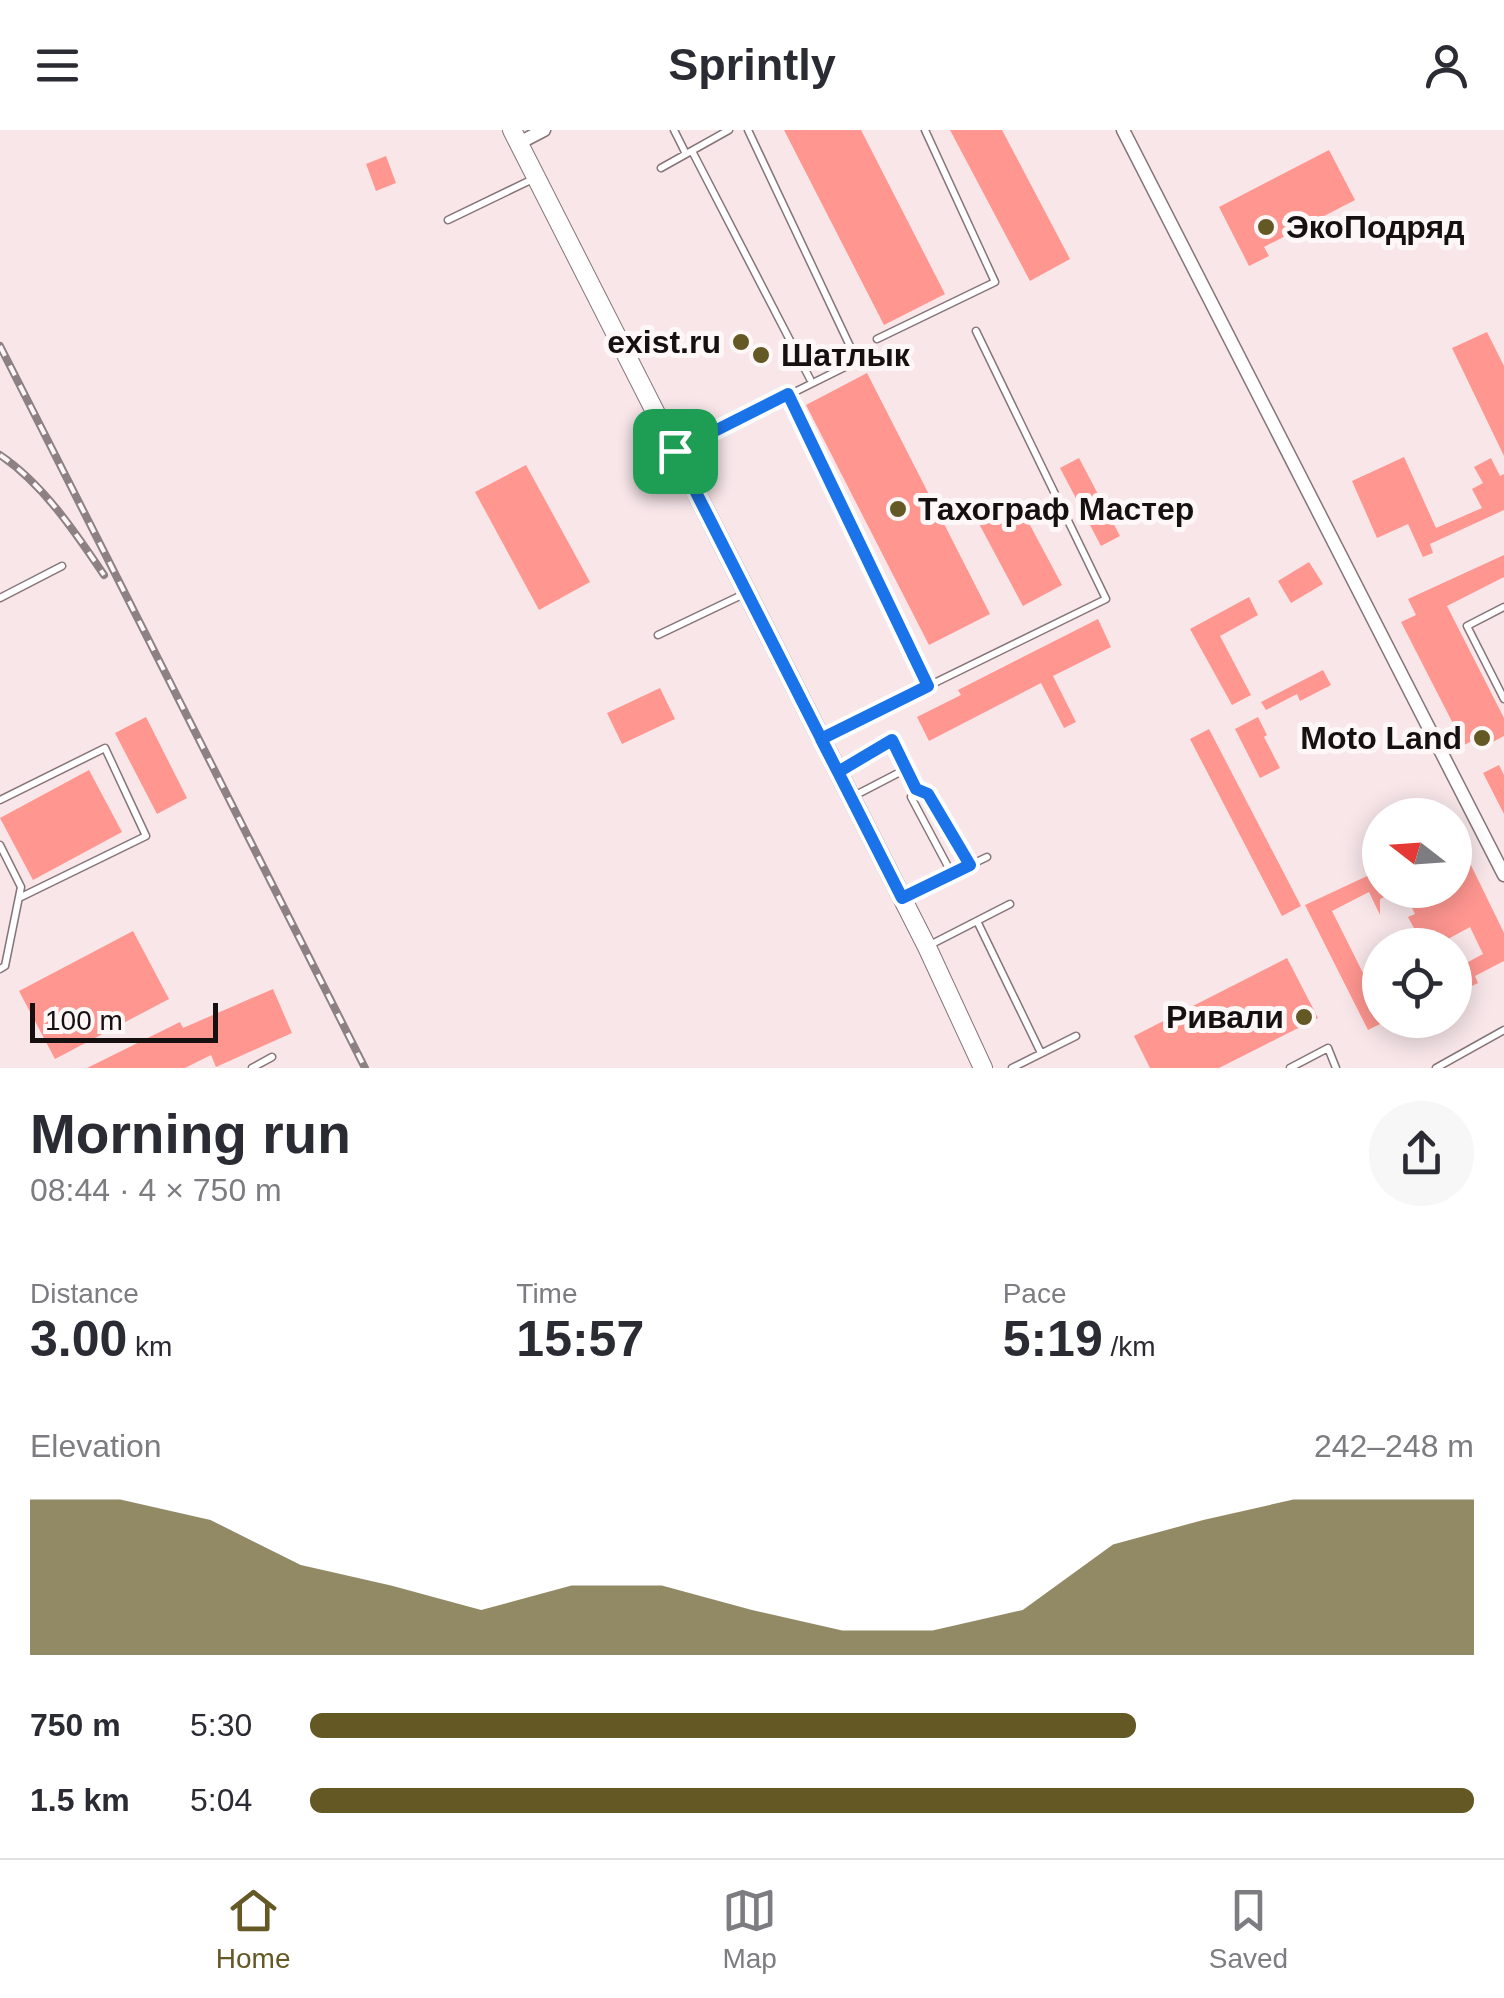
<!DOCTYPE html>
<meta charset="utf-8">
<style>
:root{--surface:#fff;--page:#f7f7f7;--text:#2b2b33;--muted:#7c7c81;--line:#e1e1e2;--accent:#645825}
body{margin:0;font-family:Arial,sans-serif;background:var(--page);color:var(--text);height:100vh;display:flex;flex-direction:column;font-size:38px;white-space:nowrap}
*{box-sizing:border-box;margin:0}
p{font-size:32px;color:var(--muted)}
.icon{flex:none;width:55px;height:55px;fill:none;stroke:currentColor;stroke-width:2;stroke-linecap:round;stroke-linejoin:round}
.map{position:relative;height:938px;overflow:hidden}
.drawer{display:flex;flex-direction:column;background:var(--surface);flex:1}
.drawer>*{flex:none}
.needle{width:65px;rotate:287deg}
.tools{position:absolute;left:1362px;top:668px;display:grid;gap:20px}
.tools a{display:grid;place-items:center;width:110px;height:110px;border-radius:50%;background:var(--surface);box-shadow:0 5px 25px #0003;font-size:50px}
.scale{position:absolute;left:30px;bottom:25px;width:188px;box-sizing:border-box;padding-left:10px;border:5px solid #161011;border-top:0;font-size:28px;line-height:35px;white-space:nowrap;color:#161011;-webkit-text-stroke:8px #fef7f8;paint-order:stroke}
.pin{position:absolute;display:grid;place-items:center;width:85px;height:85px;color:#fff;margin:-42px;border-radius:20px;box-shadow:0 5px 15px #0006}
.round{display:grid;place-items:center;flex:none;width:105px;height:105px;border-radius:52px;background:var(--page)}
.overview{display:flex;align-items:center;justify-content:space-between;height:170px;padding:0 30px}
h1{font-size:55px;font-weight:600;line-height:75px}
.metrics{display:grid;grid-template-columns:repeat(3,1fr);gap:15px;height:170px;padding:10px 30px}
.metrics div{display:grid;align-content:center}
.metrics b{font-size:50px;font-weight:600}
.metrics small{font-size:28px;font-weight:400}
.metrics p{font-size:28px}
.chart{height:280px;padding:20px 30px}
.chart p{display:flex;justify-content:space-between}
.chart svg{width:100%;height:180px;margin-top:10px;fill:var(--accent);opacity:.7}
ul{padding:0 30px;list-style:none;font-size:32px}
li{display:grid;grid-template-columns:160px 120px 1fr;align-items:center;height:75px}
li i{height:25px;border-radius:12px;background:var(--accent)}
header{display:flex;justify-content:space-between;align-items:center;height:130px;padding:0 30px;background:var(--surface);font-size:45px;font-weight:600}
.tab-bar{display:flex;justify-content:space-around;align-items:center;height:140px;border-top:2px solid var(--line);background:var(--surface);font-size:28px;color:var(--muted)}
.tab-bar a{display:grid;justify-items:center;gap:5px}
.tab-bar .on{color:var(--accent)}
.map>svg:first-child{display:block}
.building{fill:#ff9690}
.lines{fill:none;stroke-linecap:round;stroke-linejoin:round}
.lane-casing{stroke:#857578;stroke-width:9}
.street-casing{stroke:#857578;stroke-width:15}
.secondary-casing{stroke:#857578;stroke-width:20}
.lane{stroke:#fff;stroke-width:6}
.street{stroke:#fff;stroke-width:12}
.secondary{stroke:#fff;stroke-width:18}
.rail-casing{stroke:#8d8183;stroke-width:8}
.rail{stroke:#fef7f8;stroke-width:4;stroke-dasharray:11;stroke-linecap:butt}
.route-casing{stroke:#fff;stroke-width:20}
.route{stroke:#1a73e8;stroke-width:12}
.poi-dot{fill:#645825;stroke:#fef7f8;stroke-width:4}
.labels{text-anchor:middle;stroke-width:10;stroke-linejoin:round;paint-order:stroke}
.poi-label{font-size:32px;font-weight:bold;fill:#161011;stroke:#fef7f8;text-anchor:start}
</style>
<header><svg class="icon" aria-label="menu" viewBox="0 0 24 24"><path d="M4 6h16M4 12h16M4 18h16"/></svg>Sprintly<svg class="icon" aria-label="person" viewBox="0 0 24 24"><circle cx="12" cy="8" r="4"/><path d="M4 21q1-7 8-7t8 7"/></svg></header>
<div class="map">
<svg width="1504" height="938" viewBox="0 0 1504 938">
<rect width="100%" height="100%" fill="#f8e6e9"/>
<path class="building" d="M784 0H861L945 164 884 195Z
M950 0H1002L1070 129 1030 151Z
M1329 20 1355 70 1264 117 1269 126 1249 136 1219 77Z
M386 26 396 53 376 61 366 34Z
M1487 202 1504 236V326L1452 218Z
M867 243 990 484 929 515 806 275Z
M1404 327 1436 398 1482 378 1472 359 1483 353 1474 337 1491 328 1500 346 1504 344V380L1430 414 1433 423 1423 427 1408 394 1377 408 1352 351Z
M1079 328 1120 406 1101 416 1060 338Z
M526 335 590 452 539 480 475 362Z
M1016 369 1062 455 1023 476 977 390Z
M1504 425V447L1447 476 1504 588V606L1487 615 1482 606 1464 615 1401 492 1416 485 1408 469Z
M1309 432 1323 454 1291 473 1278 451Z
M1249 467 1258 485 1220 506 1251 565 1232 575 1190 499Z
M1098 489 1111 517 1053 546 1076 592 1064 598 1041 553 929 611 917 587 961 565 958 560Z
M1323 540 1331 555 1300 571 1297 564 1266 580 1261 572Z
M660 558 675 589 622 614 607 583Z
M146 587 187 668 157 684 115 603Z
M1258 587 1267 605 1264 607 1280 638 1260 648 1235 599Z
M1209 599 1301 776 1282 786 1190 609Z
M1499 635 1504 645V684L1483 643Z
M89 640 122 702 33 750 0 688Z
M1467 727 1504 803V831L1475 846 1478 853 1455 864V839L1483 824 1470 797 1437 815H1423L1408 787 1415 784 1403 760H1455V733Z
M1380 740V760H1399L1380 769V785L1369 762 1332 781 1374 865 1380 862V894L1368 900 1305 775Z
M133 801 169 869 55 929 19 861Z
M1287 828 1318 888 1219 938H1150L1134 906Z
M273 859 292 903 216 937 211 925 185 938H87L180 892 183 898Z"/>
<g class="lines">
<defs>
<path id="lane" d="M674 0 686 24
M692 21 810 249
M661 38 729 0
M448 90 535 48
M877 209 995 152 925 0
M788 264 928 556
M676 321 857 231 748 0
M0 468 62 436
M1504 477 1467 496 1504 569
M658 505 746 463
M822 608 1106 469 976 201
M839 641 892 610 916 659 928 664 971 735
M916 659 911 667 952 744
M852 667 906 639
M0 670 105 618 146 706 19 768
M0 715 21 757 5 836 0 839
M903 767 987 727
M977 791 1041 923
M928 816 1010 774
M252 938 272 927
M1012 938 1076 906
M1290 938 1328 918 1336 938
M1436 938 1504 900"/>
<path id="street" d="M1123 0 1504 745
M519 13 544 0"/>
<path id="secondary" d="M512 0 927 817 983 938"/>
</defs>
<use href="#lane" class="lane-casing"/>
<use href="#street" class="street-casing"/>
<use href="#secondary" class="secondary-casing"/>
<use href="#lane" class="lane"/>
<use href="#street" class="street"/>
<use href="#secondary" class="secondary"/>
<defs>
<path id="rail" d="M0 216 365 938
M0 325C43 354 75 402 104 445"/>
</defs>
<use href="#rail" class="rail-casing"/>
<use href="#rail" class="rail"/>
</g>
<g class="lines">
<defs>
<path id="route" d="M675 321 902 768 970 735 928 664 916 659 892 610 838 642 821 609 928 556 788 264 675 321"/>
</defs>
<use href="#route" class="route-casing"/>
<use href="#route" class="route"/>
</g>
<g class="poi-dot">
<circle cx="1266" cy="97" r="10"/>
<circle cx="741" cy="212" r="10"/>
<circle cx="761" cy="225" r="10"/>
<circle cx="898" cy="379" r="10"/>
<circle cx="1482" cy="608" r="10"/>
<circle cx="1304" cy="887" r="10"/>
</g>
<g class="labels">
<g class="poi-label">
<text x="1286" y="108">ЭкоПодряд</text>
<text x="721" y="223" text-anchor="end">exist.ru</text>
<text x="781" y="236">Шатлык</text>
<text x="918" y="390">Тахограф Мастер</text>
<text x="1462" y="619" text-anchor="end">Moto Land</text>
<text x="1284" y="898" text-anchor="end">Ривали</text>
</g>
</g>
</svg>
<div class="tools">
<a><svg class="needle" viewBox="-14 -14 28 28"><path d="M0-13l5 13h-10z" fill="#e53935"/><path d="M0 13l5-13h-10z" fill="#7c7c81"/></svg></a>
<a><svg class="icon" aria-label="locate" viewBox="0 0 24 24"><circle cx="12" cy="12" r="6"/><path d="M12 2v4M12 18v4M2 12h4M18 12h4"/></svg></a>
</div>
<div class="scale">100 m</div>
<div class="pin" style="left:675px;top:321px;background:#1e9e55"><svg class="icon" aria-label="arrive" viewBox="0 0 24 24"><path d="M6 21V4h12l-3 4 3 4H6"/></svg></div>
</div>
<section class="drawer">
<div class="overview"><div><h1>Morning run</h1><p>08:44 · 4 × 750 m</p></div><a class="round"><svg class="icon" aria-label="share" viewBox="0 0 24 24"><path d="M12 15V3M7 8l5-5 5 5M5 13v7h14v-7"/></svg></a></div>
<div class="metrics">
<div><p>Distance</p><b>3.00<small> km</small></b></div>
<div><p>Time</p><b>15:57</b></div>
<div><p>Pace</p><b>5:19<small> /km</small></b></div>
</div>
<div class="chart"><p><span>Elevation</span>242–248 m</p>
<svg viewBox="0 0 160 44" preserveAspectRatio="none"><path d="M0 44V6L10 6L20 11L30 22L40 27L50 33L60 27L70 27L80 33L90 38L100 38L110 33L120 17L130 11L140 6L150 6L160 6V44z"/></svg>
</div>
<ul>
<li><b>750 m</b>5:30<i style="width:71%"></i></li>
<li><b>1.5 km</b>5:04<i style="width:100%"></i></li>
</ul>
</section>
<nav class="tab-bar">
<a class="on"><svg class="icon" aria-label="home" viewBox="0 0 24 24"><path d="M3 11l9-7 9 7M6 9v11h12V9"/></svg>Home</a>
<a><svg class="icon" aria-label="map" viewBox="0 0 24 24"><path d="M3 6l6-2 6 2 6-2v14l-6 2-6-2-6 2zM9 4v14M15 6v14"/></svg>Map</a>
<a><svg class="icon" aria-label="saved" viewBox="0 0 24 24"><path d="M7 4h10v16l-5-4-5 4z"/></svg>Saved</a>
</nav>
